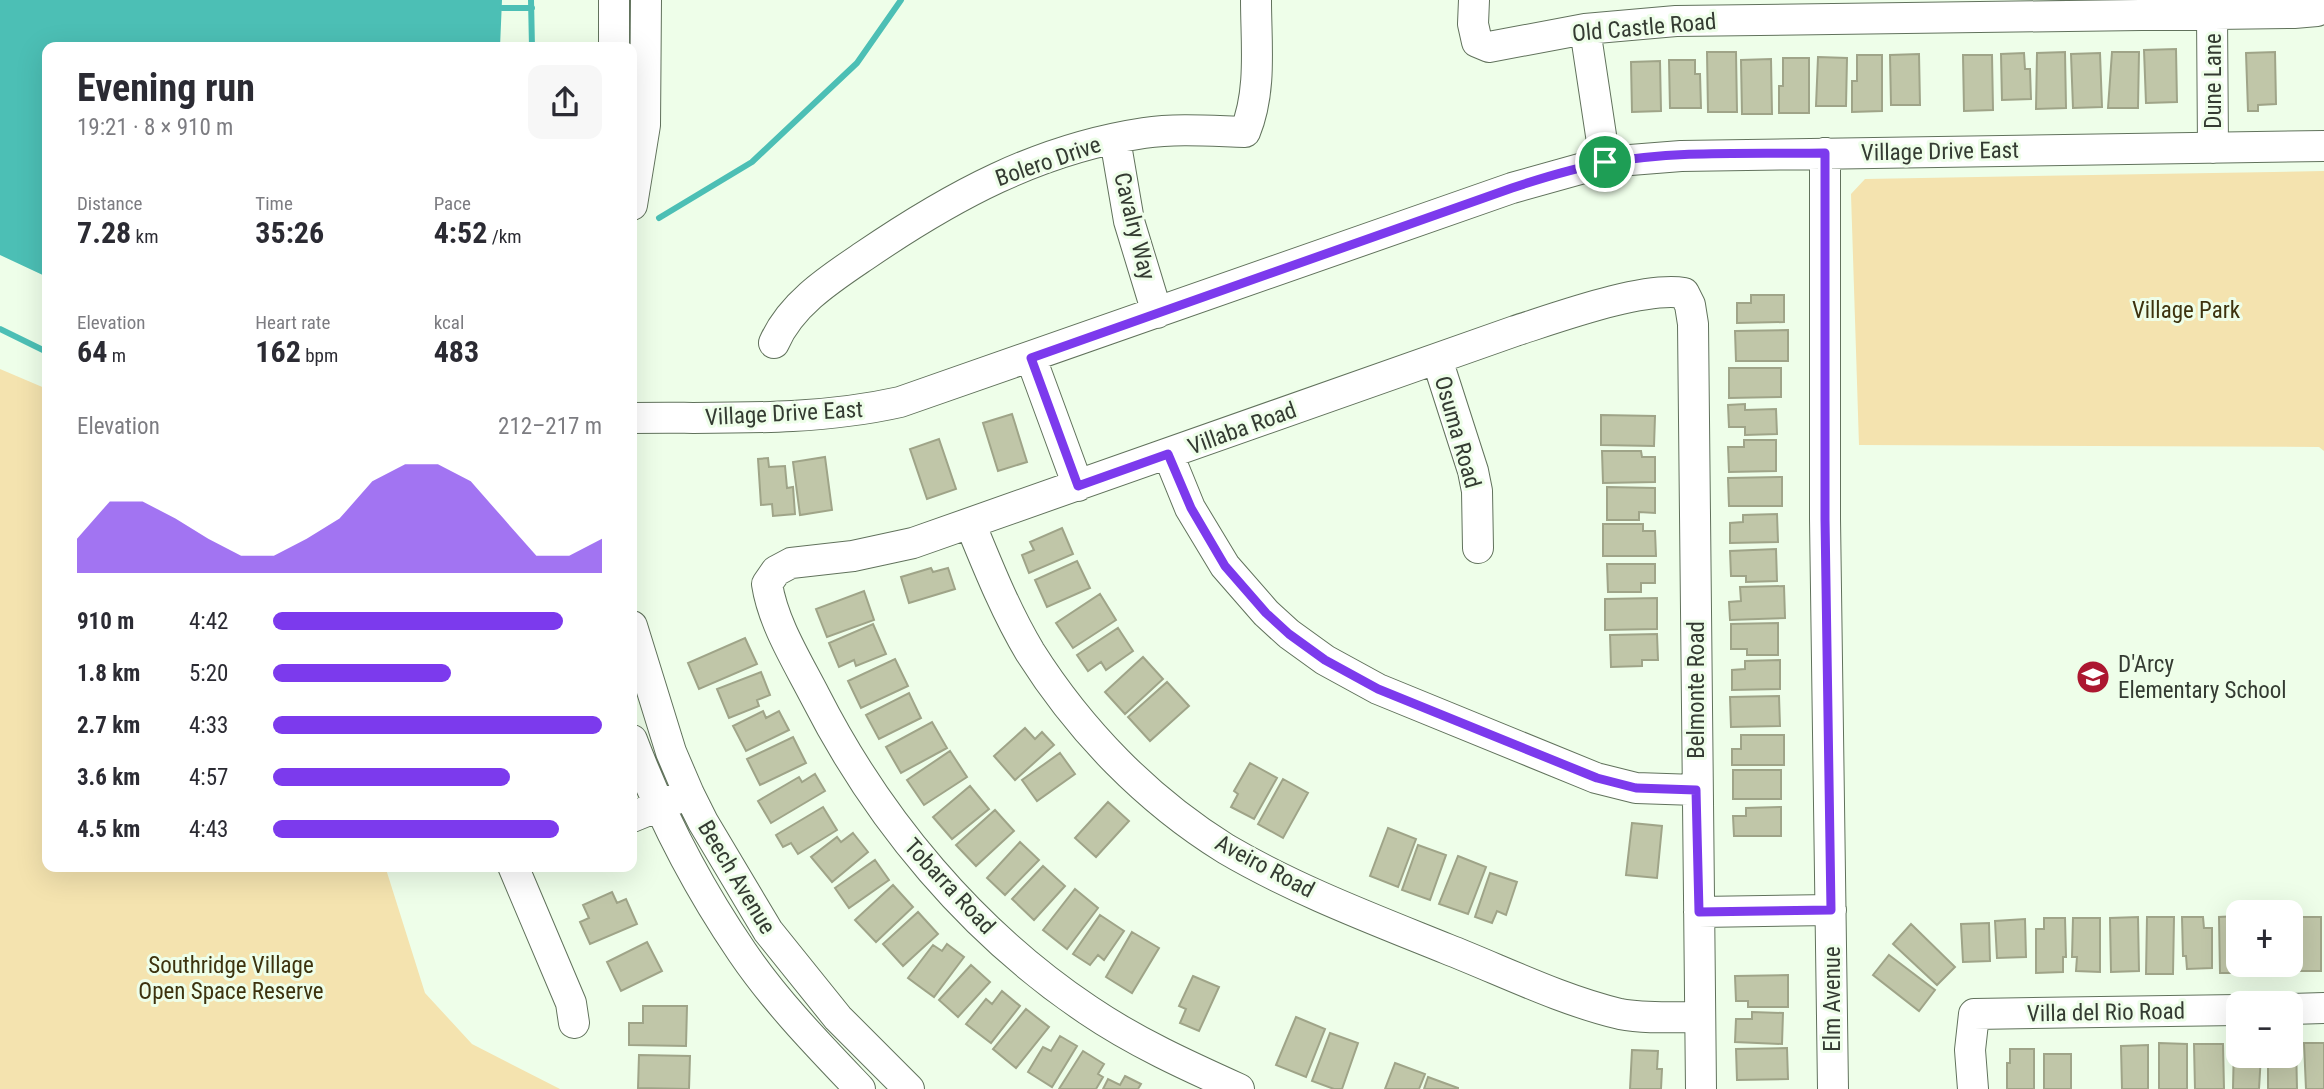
<!DOCTYPE html>
<meta charset="utf-8">
<style>
:root{--surface:#fff;--page:#f7f7f7;--text:#2b2b33;--muted:#7c7c81;--accent:#7c3aed}
body{margin:0;font-family:"Roboto Condensed",sans-serif;background:var(--page);color:var(--text);height:100vh;display:flex;flex-direction:column;font-size:26px;white-space:nowrap}
*{box-sizing:border-box;margin:0}
p{font-size:23px;color:var(--muted)}
.icon{flex:none;width:38px;height:38px;fill:none;stroke:currentColor;stroke-width:2;stroke-linecap:round;stroke-linejoin:round}
.map{position:relative;flex:1;overflow:hidden}
.side{position:absolute;left:42px;top:42px;width:595px;height:830px;display:flex;flex-direction:column;background:var(--surface);border-radius:14px;box-shadow:0 7px 28px #0002}
.side>*{flex:none}
.controls{position:absolute;left:2226px;top:900px;display:grid;gap:14px}
.controls a{display:grid;place-items:center;width:77px;height:77px;border-radius:14px;background:var(--surface);box-shadow:0 7px 28px #0002;font-size:35px}
.pin{position:absolute;display:grid;place-items:center;width:60px;height:60px;color:#fff;margin:-30px;border:4px solid #fff;border-radius:50%;box-shadow:0 2px 7px #0007}
.round{display:grid;place-items:center;flex:none;width:74px;height:74px;border-radius:14px;background:var(--page)}
.head{display:flex;align-items:center;justify-content:space-between;height:119px;padding:0 35px}
h1{font-size:38px;font-weight:700;line-height:52px}
.metrics{display:grid;grid-template-columns:repeat(3,1fr);gap:10px;height:119px;padding:7px 35px}
.metrics div{display:grid;align-content:center}
.metrics b{font-size:30px;font-weight:700}
.metrics small{font-size:19px;font-weight:400}
.metrics p{font-size:19px}
.chart{height:196px;padding:14px 35px}
.chart p{display:flex;justify-content:space-between}
.chart svg{width:100%;height:126px;margin-top:7px;fill:var(--accent);opacity:.7}
ul{padding:0 35px;list-style:none;font-size:23px}
li{display:grid;grid-template-columns:112px 84px 1fr;align-items:center;height:52px}
li i{height:18px;border-radius:9px;background:var(--accent)}
.map>svg:first-child{display:block}
.green{fill:#f4e3af}
.water{fill:#4cbfb5}
.lines{fill:none;stroke-linecap:round;stroke-linejoin:round}
.stream{stroke:#4cbfb5;stroke-width:6}
.building{fill:#c0c6a8;stroke:#9fa488;stroke-width:2}
.minor-casing{stroke:#61725c;stroke-width:32}
.minor{stroke:#fff;stroke-width:30}
.route-casing{stroke:#fff;stroke-width:14}
.route{stroke:#7c3aed;stroke-width:9}
.labels{text-anchor:middle;stroke-width:6;stroke-linejoin:round;paint-order:stroke}
.street-label{font-size:23px;fill:#343b32;stroke:#eefee9}
.park-label{font-size:23px;fill:#3d320e;stroke:#eefee9}
.poi-label{font-size:23px;fill:#343b32;stroke:#eefee9;text-anchor:start}
</style>
<div class="map">
<svg width="2324" height="1089" viewBox="0 0 2324 1089">
<rect width="100%" height="100%" fill="#eefee9"/>
<path class="green" d="M2324 171V451L2319 447 1859 445 1851 194 1865 179Z
M0 369 47 389V866H385L425 993 472 1044 560 1089H0Z"/>
<path class="water" d="M0 0H502L500 47H47V277L0 255Z"/>
<g class="lines">
<path class="stream" d="M531 0 532 47
M502 8H532
M659 218 752 162 857 63 901 0
M0 329 47 352"/>
</g>
<path class="building" d="M2176 49 2177 102 2146 103 2144 50Z
M1707 52H1736L1737 112H1708Z
M2065 52 2066 108 2036 109 2037 53Z
M2112 52H2139L2138 108H2108Z
M2275 52 2276 104 2258 105V111H2248L2246 53Z
M2024 53 2025 69H2030L2031 99 2002 100 2001 54Z
M2100 53 2102 107 2073 108 2071 54Z
M1919 54 1920 105H1891L1890 55Z
M1857 55H1882V111L1852 112V81H1857Z
M1963 55H1992L1993 110 1964 111Z
M1818 57 1847 58 1846 106H1816Z
M1783 58H1809V113H1779V86H1783Z
M1771 59 1772 114H1742L1741 60Z
M1669 60H1695V74H1700L1701 108H1670Z
M1660 61 1661 111 1632 112 1631 62Z
M1751 295H1784V322L1737 323V303H1751Z
M1788 330V361H1736L1735 331Z
M1729 368H1781V397L1729 398Z
M1745 404V410L1776 409 1777 434 1745 435V427H1729L1728 405Z
M1012 414 1027 462 998 471 983 423Z
M1601 415 1655 416 1654 446 1601 445Z
M939 439 956 489 927 499 910 449Z
M1744 440H1776V471L1729 472 1728 447H1744Z
M1602 451H1641L1642 457H1655V482L1603 483Z
M825 457 832 510 800 515 793 462Z
M768 458 769 467 785 466 787 488 793 487 795 514 773 516 772 504 761 505 758 459Z
M1782 477V506H1729L1728 478Z
M1607 487 1655 488V513L1639 512V520H1607Z
M1777 514 1778 542 1730 543V523L1743 522V515Z
M1603 524H1643V531H1655L1656 556H1603Z
M1062 528 1073 554 1029 573 1022 555 1034 550 1030 542Z
M1776 549 1777 581 1746 582V576H1731L1730 551Z
M1077 561 1090 588 1047 607 1035 580Z
M1607 564H1655V583H1641V592H1608Z
M931 568 933 572 948 568 955 589 909 603 901 577Z
M1784 586 1785 618 1730 620 1729 602 1741 601 1740 587Z
M864 591 874 620 827 637 816 609Z
M1100 594 1116 620 1073 648 1056 623Z
M1657 598V629L1605 630V599Z
M1778 623V655H1747V649H1731V624Z
M873 624 886 654 856 666 854 660 839 667 829 643Z
M1118 628 1133 651 1106 670 1101 662 1088 671 1077 655Z
M1657 634 1658 660H1642V666L1611 667 1610 635Z
M745 638 757 664 699 689 688 663Z
M1143 657 1163 679 1125 714 1105 692Z
M895 659 908 686 861 708 848 681Z
M1780 660V689L1732 690V670L1745 669V661Z
M761 672 770 695 757 700 759 706 729 718 717 689Z
M1167 682 1189 706 1150 741 1128 717Z
M909 693 921 718 879 739 866 715Z
M1779 696 1780 726 1731 727 1730 697Z
M763 711 766 718 779 711 789 730 746 751 733 726Z
M932 722 947 748 901 773 886 747Z
M1025 728 1035 739 1042 732 1054 745 1015 780 994 756Z
M1741 735H1784V765H1732V749H1741Z
M793 737 806 763 760 785 747 759Z
M950 751 967 777 924 805 907 780Z
M1060 753 1075 774 1037 801 1022 780Z
M1250 763 1277 778 1254 819 1231 807 1238 794 1234 791Z
M1733 770H1781V799H1733Z
M815 774 825 791 771 823 758 801 799 777 802 782Z
M1283 779 1308 793 1283 838 1258 824Z
M970 786 989 809 952 839 933 817Z
M1108 802 1129 821 1096 857 1075 838Z
M823 807 837 830 798 854 791 843 783 847 776 835Z
M1781 807V836H1734L1733 816H1746V808Z
M995 810 1014 831 976 866 956 845Z
M1632 823 1662 826 1657 878 1626 875Z
M1388 828 1416 839 1398 887 1370 876Z
M853 833 868 852 832 882 811 857 837 837 841 842Z
M1020 842 1039 860 1005 895 987 878Z
M1418 845 1446 855 1430 900 1402 890Z
M1458 856 1486 867 1468 914 1439 904Z
M875 860 889 880 849 908 835 888Z
M1043 866 1065 886 1034 920 1012 899Z
M1490 873 1517 882 1506 915 1497 911 1492 923 1475 917Z
M893 885 913 907 876 942 855 920Z
M1075 889 1098 908 1067 949 1043 930Z
M612 892 617 903 626 899 637 924 590 944 580 922 589 918 583 905Z
M918 912 938 934 903 966 883 944Z
M1100 915 1124 931 1104 960 1098 955 1090 965 1073 954Z
M2238 916V964H2248V973H2220L2219 917Z
M2138 917 2139 971 2111 972 2110 918Z
M2147 917H2174L2173 974H2146Z
M2182 917H2203L2204 928H2212V968L2187 969 2186 956H2183Z
M2292 917H2321V971H2293Z
M2044 918H2065L2066 957H2063V972L2036 973V929H2044Z
M2073 918H2100V972L2076 971 2077 957H2072Z
M2025 919 2026 957 1997 958 1995 921Z
M1989 923 1990 961 1963 962 1961 924Z
M1911 924 1955 967 1937 985 1893 944Z
M1132 932 1159 948 1132 993 1106 977Z
M647 942 662 971 621 991 607 962Z
M947 944 964 957 934 997 908 978 933 945 942 951Z
M1889 955 1935 990 1919 1011 1873 975Z
M2256 964H2284V973L2256 972Z
M971 965 990 982 958 1017 939 1000Z
M1788 975V1007H1748V1001H1736L1735 976Z
M1193 976 1219 987 1199 1031 1180 1023 1186 1009 1179 1006Z
M1002 991 1020 1006 991 1043 966 1024 986 999 992 1004Z
M643 1006H687L686 1046 629 1045V1023H643Z
M1026 1009 1049 1027 1016 1068 993 1049Z
M1752 1012 1783 1013 1782 1044 1735 1042 1736 1019H1752Z
M1296 1017 1325 1029 1306 1077 1276 1065Z
M1330 1033 1358 1043 1342 1089H1334L1312 1081Z
M1060 1036 1077 1046 1052 1087 1028 1072 1043 1047 1051 1051Z
M2159 1043 2187 1044V1089H2159Z
M2234 1043H2238V1055H2261L2259 1089H2233Z
M2296 1043 2297 1089H2268V1055H2291V1044Z
M2304 1043H2324V1089H2306Z
M2194 1044H2223L2224 1089H2195Z
M2148 1045V1089H2122L2121 1046Z
M1787 1048 1788 1079 1737 1080 1736 1049Z
M2010 1049H2034V1089H2007V1063H2010Z
M1632 1050 1658 1051 1657 1069H1662L1661 1089H1630Z
M1083 1051 1104 1064 1098 1074 1103 1077 1096 1089H1059Z
M2044 1054H2071V1089H2044Z
M639 1055 690 1056 689 1089 638 1088Z
M1395 1063 1425 1074 1419 1089H1385Z
M1125 1076 1141 1084 1138 1089H1103L1108 1079 1120 1085Z
M1428 1077 1458 1088V1089H1424Z"/>
<g class="lines">
<defs>
<path id="minor" d="M1474 0 1473 24 1477 42 1489 47 1585 29 1676 21 2294 13 2317 11V0
M2212 15 2213 148
M1585 29 1605 162
M614 47V0
M1115 139 1129 221 1157 313
M1825 153V519L1833 1089
M632 205 645 125 646 0
M774 343C791 304 830 279 864 256 952 196 1038 149 1144 133 1177 128 1212 131 1245 132 1262 91 1256 43 1256 0
M1031 358 1078 486
M1437 359 1473 471 1477 491 1478 548
M632 418C722 417 811 422 900 402L1512 188 1605 162 1681 156 2324 146
M1168 454 1190 508 1225 566 1266 613 1289 634 1325 660 1378 689 1596 778 1636 788 1696 790
M970 523C988 567 1006 612 1030 652 1080 731 1147 800 1226 849 1296 890 1373 919 1447 949 1503 971 1561 1000 1620 1014 1646 1019 1673 1017 1699 1017
M632 626 671 752 689 794 703 822 768 931 838 1018 909 1089
M632 740C660 814 697 886 742 952 776 1002 819 1046 860 1089
M632 817 676 799
M513 866 571 1003 574 1023
M1699 912 1831 910
M2291 1009 2324 1008
M1239 1089C1188 1066 1135 1042 1088 1010 972 932 878 820 815 696 797 661 773 623 767 584L776 571 791 563 853 556 913 543 1515 331C1556 318 1643 286 1684 293L1690 305 1693 324 1701 1089
M1973 1089 1970 1050 1974 1014 2238 1010"/>
</defs>
<use href="#minor" class="minor-casing"/>
<use href="#minor" class="minor"/>
</g>
<g class="lines">
<defs>
<path id="route" d="M1825 153V519L1831 910 1699 912 1696 790 1636 788 1597 778 1378 689 1325 660 1289 634 1266 613 1225 566 1191 508 1168 454 1078 486 1031 358 1512 188C1542 178 1573 168 1605 163 1675 150 1753 154 1825 153Z"/>
</defs>
<use href="#route" class="route-casing"/>
<use href="#route" class="route"/>
</g>
<defs>
<symbol id="school-disc" viewBox="-11 -11 22 22"><circle r="9.5" fill="#ac1730" stroke="#eefee9"/><path d="M0-5L7-2L0 1L-7-2ZM-4 1L0 2.5L4 1V4Q0 6-4 4Z" fill="#fff"/></symbol>
</defs>
<g fill-rule="evenodd">
<use href="#school-disc" x="2074" y="658" width="38" height="38"/>
</g>
<g class="labels">
<g class="street-label">
<text transform="translate(1644 27) rotate(-5)" y="8">Old Castle Road</text>
<text transform="translate(2213 81) rotate(-90)" y="8">Dune Lane</text>
<text transform="translate(1940 151) rotate(-1)" y="8">Village Drive East</text>
<text transform="translate(1048 161) rotate(-19)" y="8">Bolero Drive</text>
<text transform="translate(1135 226) rotate(76)" y="8">Cavalry Way</text>
<text transform="translate(784 413) rotate(-3)" y="8">Village Drive East</text>
<text transform="translate(1242 428) rotate(-20)" y="8">Villaba Road</text>
<text transform="translate(1458 432) rotate(74)" y="8">Osuma Road</text>
<text transform="translate(1696 690) rotate(-90)" y="8">Belmonte Road</text>
<text transform="translate(1265 866) rotate(28)" y="8">Aveiro Road</text>
<text transform="translate(737 877) rotate(59)" y="8">Beech Avenue</text>
<text transform="translate(950 886) rotate(47)" y="8">Tobarra Road</text>
<text transform="translate(1832 999) rotate(-90)" y="8">Elm Avenue</text>
<text transform="translate(2106 1012) rotate(-1)" y="8">Villa del Rio Road</text>
</g>
<g class="park-label">
<text x="2186" y="318">Village Park</text>
<text x="231" y="973">Southridge Village<tspan x="231" dy="26">Open Space Reserve</tspan></text>
</g>
<g class="poi-label">
<text x="2118" y="672">D'Arcy<tspan x="2118" dy="26">Elementary School</tspan></text>
</g>
</g>
</svg>
<div class="controls">
<a>+</a>
<a>−</a>
</div>
<div class="pin" style="left:1605px;top:162px;background:#1e9e55"><svg class="icon" aria-label="arrive" viewBox="0 0 24 24"><path d="M6 21V4h12l-3 4 3 4H6"/></svg></div>
<section class="side">
<div class="head"><div><h1>Evening run</h1><p>19:21 · 8 × 910 m</p></div><a class="round"><svg class="icon" aria-label="share" viewBox="0 0 24 24"><path d="M12 15V3M7 8l5-5 5 5M5 13v7h14v-7"/></svg></a></div>
<div class="metrics">
<div><p>Distance</p><b>7.28<small> km</small></b></div>
<div><p>Time</p><b>35:26</b></div>
<div><p>Pace</p><b>4:52<small> /km</small></b></div>
</div>
<div class="metrics">
<div><p>Elevation</p><b>64<small> m</small></b></div>
<div><p>Heart rate</p><b>162<small> bpm</small></b></div>
<div><p>kcal</p><b>483</b></div>
</div>
<div class="chart"><p><span>Elevation</span>212–217 m</p>
<svg viewBox="0 0 160 44" preserveAspectRatio="none"><path d="M0 44V32L10 19L20 19L30 25L40 32L50 38L60 38L70 32L80 25L90 12L100 6L110 6L120 12L130 25L140 38L150 38L160 32V44z"/></svg>
</div>
<ul>
<li><b>910 m</b>4:42<i style="width:88%"></i></li>
<li><b>1.8 km</b>5:20<i style="width:54%"></i></li>
<li><b>2.7 km</b>4:33<i style="width:100%"></i></li>
<li><b>3.6 km</b>4:57<i style="width:72%"></i></li>
<li><b>4.5 km</b>4:43<i style="width:87%"></i></li>
</ul>
</section>
</div>
